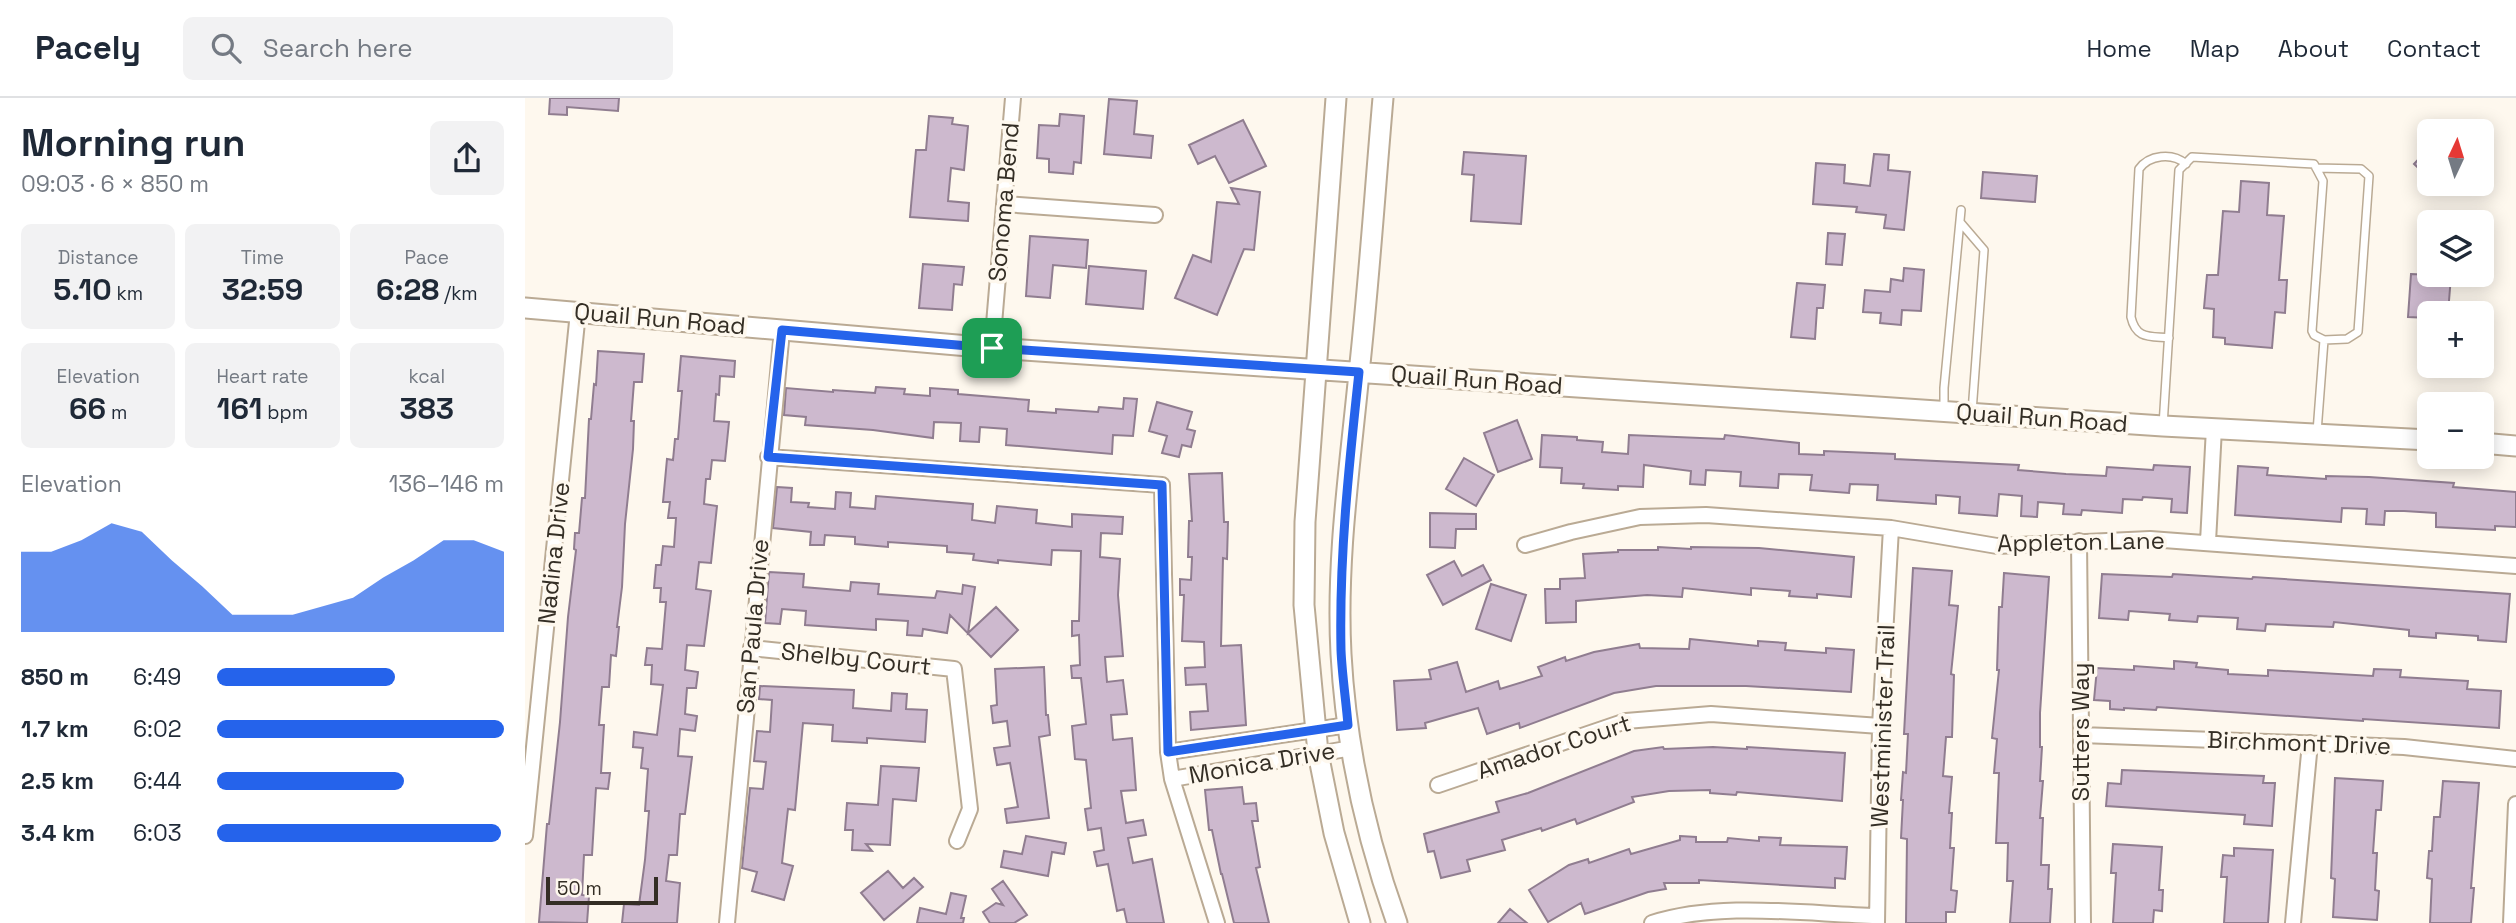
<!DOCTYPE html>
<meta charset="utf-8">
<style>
:root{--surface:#fff;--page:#f2f2f3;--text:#1f2937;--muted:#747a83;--line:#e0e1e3;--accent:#2563eb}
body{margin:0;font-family:"Space Grotesk",sans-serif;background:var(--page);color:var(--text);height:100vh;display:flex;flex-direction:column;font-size:26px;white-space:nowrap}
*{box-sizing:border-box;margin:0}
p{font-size:23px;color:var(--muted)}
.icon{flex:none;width:38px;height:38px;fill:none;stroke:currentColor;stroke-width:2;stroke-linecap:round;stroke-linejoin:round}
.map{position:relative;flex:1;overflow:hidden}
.side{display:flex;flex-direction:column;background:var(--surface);width:525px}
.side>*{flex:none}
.needle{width:46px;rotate:4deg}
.controls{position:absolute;left:1892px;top:21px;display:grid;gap:14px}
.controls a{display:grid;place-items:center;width:77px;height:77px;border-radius:10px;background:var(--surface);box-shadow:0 4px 18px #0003;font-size:35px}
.scale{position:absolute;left:21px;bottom:18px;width:112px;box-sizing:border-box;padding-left:7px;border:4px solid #342e25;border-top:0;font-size:19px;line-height:24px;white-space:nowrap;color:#342e25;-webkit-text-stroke:5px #fef8ee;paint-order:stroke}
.pin{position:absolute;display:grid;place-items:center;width:60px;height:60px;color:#fff;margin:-30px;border-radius:14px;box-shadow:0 4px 10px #0006}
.round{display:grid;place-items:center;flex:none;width:74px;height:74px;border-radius:10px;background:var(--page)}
.overview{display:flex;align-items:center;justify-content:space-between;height:119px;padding:0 21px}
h1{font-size:38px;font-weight:800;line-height:52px}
.stats{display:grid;grid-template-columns:repeat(3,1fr);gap:10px;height:119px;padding:7px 21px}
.stats div{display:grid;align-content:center;border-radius:10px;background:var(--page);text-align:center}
.stats b{font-size:30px;font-weight:800}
.stats small{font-size:19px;font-weight:400}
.stats p{font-size:19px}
.chart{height:196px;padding:14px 21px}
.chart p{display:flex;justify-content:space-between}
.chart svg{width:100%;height:126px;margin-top:7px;fill:var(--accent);opacity:.7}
ul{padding:0 21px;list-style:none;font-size:23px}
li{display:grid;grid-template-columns:112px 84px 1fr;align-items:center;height:52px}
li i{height:18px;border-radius:9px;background:var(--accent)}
header{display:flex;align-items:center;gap:42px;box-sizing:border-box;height:98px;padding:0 35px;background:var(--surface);border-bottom:2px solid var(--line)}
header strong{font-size:33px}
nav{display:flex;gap:38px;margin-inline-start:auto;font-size:24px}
.search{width:490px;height:63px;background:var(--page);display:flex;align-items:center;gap:18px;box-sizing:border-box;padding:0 24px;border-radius:10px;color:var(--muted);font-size:26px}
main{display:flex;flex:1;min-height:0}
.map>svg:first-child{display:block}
.building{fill:#cdb9ce;stroke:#907d90;stroke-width:2}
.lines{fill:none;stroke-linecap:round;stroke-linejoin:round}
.lane-casing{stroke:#baaa94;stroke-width:10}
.street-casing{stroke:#baaa94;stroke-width:18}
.secondary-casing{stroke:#baaa94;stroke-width:23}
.lane{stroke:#fff;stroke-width:7}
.street{stroke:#fff;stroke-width:14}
.secondary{stroke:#fff;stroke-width:19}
.route-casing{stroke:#fff;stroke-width:14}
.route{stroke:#2563eb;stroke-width:9}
.labels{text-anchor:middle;stroke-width:7;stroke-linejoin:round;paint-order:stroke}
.street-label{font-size:24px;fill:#342e25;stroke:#fef8ee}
</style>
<header>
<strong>Pacely</strong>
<div class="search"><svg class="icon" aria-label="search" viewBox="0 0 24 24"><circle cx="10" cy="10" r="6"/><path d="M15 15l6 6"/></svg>Search here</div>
<nav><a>Home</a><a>Map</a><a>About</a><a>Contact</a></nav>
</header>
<main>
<section class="side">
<div class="overview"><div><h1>Morning run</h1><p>09:03 · 6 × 850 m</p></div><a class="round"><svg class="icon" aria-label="share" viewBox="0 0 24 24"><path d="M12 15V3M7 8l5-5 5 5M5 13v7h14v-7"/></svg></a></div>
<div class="stats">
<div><p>Distance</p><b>5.10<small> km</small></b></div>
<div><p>Time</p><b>32:59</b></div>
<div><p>Pace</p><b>6:28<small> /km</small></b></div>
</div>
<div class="stats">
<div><p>Elevation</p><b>66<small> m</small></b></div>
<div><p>Heart rate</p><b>161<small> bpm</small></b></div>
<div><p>kcal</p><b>383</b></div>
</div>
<div class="chart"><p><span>Elevation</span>136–146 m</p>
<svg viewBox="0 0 160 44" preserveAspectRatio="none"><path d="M0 44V16L10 16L20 12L30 6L40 9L50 19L60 28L70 38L80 38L90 38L100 35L110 32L120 25L130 19L140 12L150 12L160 16V44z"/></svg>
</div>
<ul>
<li><b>850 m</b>6:49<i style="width:62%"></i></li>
<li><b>1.7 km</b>6:02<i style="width:100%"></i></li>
<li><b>2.5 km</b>6:44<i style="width:65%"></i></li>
<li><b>3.4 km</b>6:03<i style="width:99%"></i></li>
</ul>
</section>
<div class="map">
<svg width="1991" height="825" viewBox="0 0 1991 825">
<rect width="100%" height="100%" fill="#fef8ee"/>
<path class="building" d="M25 0H94L93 13 42 9V17L24 16Z
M584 1 612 3 609 36 628 38 626 60 579 56Z
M535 16 559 18 556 65 549 64 548 76 524 74V61L512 60 514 27 534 28Z
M404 18 428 20 427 26 443 28 439 72 426 70 423 103 444 105 443 123 385 119 391 52H401Z
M718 22 741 68 704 85 690 58 673 66 664 47Z
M1904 50V80L1889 66Z
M939 54 1001 58 996 126 946 123 949 77 937 76Z
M1349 56 1364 57 1363 72 1385 74 1379 132 1359 130 1361 117 1331 114 1332 109 1288 106 1291 65 1320 67 1319 85 1345 88Z
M1458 74 1512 78 1510 104 1456 100Z
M1716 83 1744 85 1742 117 1759 118 1754 182H1762L1760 215 1750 214 1747 250 1700 246V240L1688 239 1689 211 1679 210 1682 177H1693L1698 113 1714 114Z
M706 90 735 94 729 152 719 151 692 217 650 200 668 157 686 164 692 104 714 106Z
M1303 135 1320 136 1317 167 1301 166Z
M505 138 563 142 561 170 528 167 525 200 501 198Z
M398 166 439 169 437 187 429 186 427 212 394 210Z
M564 168 621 173 618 211 561 206Z
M1379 170 1399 172 1396 213 1377 212 1376 227 1355 225 1356 215 1338 214 1340 192 1365 194 1366 181 1378 183Z
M1886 176 1926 178 1923 215H1904V220L1883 219Z
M1272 185 1300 187 1298 210H1292L1290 241 1266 239Z
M73 253 119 256 117 284H109L106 323H109L108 351 100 426 97 489 92 529H94L91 558 86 557 84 589H77L74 627H79L76 675H85L83 691 71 690 67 757H59L57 797 64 798 62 825 14 824 22 726H24L35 624 43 519 51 452 49 451 50 435H54L57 400H60L64 321H66L69 286 71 287Z
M156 258 210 263 209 279 195 278 194 297 191 296 189 323 204 324 200 363 187 362 185 381H181L179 406 192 408 186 465 174 464 171 491 186 493 179 548 162 547 160 572 173 574 171 590H162L160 616 172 618 170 633 155 631 153 658 167 659 160 716H155L152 757H144L141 783 155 785 152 825H97L99 806 114 807 120 762 124 713H120L123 671 116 670 118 650 108 649 109 634 132 637 138 587 126 586 127 567H120L122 550 137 551 141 504H135L136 490H129L131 467H136L138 448 149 449 151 420H143L145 404H138L142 361 148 362 150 341H153L157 293H153Z
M351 289 380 291 379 296 405 298V290L433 292V296L504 302 503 313 531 315V311L573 314 574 309 598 311 599 300 612 301 608 338 588 337 587 356 481 347 482 331 455 329 454 344 435 343 436 325 409 324 408 340 348 332 280 327 281 319 259 317 261 290 308 294V292L350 295Z
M632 304 667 314 662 331 670 333 666 349 657 347 654 359 637 355 642 338 624 333Z
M992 322 1007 361 973 374 959 335Z
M1017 337 1052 339V342L1078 344 1077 354 1103 356 1104 337 1199 341 1200 337 1274 345V356L1299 357V353L1370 356V361L1494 367 1493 372 1541 376 1581 378 1582 369 1628 372 1629 367 1665 369 1662 415 1646 414 1647 401 1618 399 1617 402 1598 401 1597 415 1557 412 1556 417 1538 416 1539 406 1513 404 1512 419 1496 418 1497 398 1474 396 1472 418 1434 415 1435 399 1411 397V406L1352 402 1353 387 1325 386 1324 395 1285 392 1287 377 1254 376 1253 390 1215 388 1216 374 1181 372 1180 387 1165 386 1166 373 1119 367 1118 389 1093 388V392L1058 390 1059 386 1036 385 1037 370 1015 369Z
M939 360 969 377 951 408 921 391Z
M1713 368 1743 370 1742 377 1801 381V378L1844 379 1929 385 1928 389 1991 394V429L1970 428V432L1911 429V415L1879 413H1860L1859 427 1841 426 1842 411 1817 410 1816 424 1710 417Z
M697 375 699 424H703L702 461 698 460 696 548 716 547 721 627 666 632 665 614 683 613 681 586 661 587 660 570 680 569 679 544 657 543 659 497H655V481L666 482 667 459H663L664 423H667L664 376Z
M252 389 267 390 266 404 284 405 283 409 310 411 311 394 326 395 325 409 350 411 351 398 448 406 447 422 470 425 472 408 512 412 511 425 547 429V416L598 419 597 436 576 435 575 459 595 461 593 497 598 558 580 559 582 584 598 582 602 616 586 617 588 642 607 640 611 692 596 693 601 725 618 722 621 737 603 740 608 765 627 761 639 825H602L599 811 592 813 583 766 572 768 569 754 579 752 576 730 563 732 560 711 566 710 561 662 550 661 547 628 561 626 556 580H547L546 568 555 567 554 537 547 538V523H554L556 453 527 452 526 467 473 462V465L448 462 449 456 422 454V448L363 444V449L330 446V439L300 437 299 447H285L286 434 248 430Z
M905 415 951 416V431H931L930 450 905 449Z
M1133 449 1166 451V449L1234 450 1329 459 1326 499 1292 496V500L1264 498 1265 493 1226 490V497L1158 490 1157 499 1122 497 1051 503V524L1021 525 1020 491H1035V481L1060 480 1058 456 1093 454V452H1133Z
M929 463 937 478 958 467 966 482 918 507 902 477Z
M1388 470 1427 473 1424 507 1433 508 1426 576 1429 577 1427 639H1421L1418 678 1427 679 1424 715H1427L1425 750H1429L1426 792 1432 793 1430 814H1421V825H1381L1382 741 1376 740 1378 702H1376L1378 674 1381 675 1383 636H1379Z
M244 474 279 476 278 489 325 493 326 484 354 486 353 496 410 500 412 493 437 496 438 487 450 489 443 535 471 509 493 532 466 559 425 517 422 535 398 531 397 538 382 537 383 523 351 521V532L280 527 281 513 257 511 255 526 240 525Z
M1479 475 1524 479 1515 615V649H1517L1515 683H1518L1515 720H1518L1516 767H1524L1523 791H1527L1525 825H1485L1488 783H1482L1483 745H1471L1474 675H1469L1472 641 1467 640 1474 572H1472L1474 509H1477Z
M1577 476 1647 479 1648 476 1727 481 1728 479 1985 496 1981 544 1953 542V538L1911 535V540L1884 538V532L1809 524 1808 529 1741 526 1740 533 1712 531 1713 520 1673 518 1672 524 1644 522 1645 516 1604 513 1603 522 1574 520Z
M966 486 1001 497 986 543 951 531Z
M1165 541 1233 548V543L1261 545 1260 552 1301 555V550L1329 552 1326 594 1221 588H1131L1089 595 995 630 994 625 962 636 953 610 900 625 901 630 872 632 869 583 906 581 904 572 932 564 941 594 973 583 975 591 1017 578 1013 569 1040 559 1041 563 1069 554 1114 546 1115 550 1164 551Z
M1649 563 1672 565 1671 569 1703 572V576L1743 578V572L1848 578 1849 571 1876 572 1875 579 1943 583 1942 591 1976 593 1974 630 1838 621V623L1632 609 1631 612 1599 610V612L1585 611V603L1569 602 1572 570 1609 572V568L1649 571Z
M519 569 521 617H523L525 637 514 639 524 720 482 725 480 711 493 709 485 665 472 667 469 650 485 648 482 623 468 625 466 608 472 607 470 571Z
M235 588 329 592 328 610 366 613 367 595 382 596 381 611 402 612 400 644 342 640V645L307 643 308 627 278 625 270 712 263 711 257 765 268 768 259 802 227 793 232 774 217 770 225 690 238 691 241 664 229 663 232 633 245 634 247 602 234 601Z
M1138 649 1139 651 1188 649 1222 651V649L1320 655 1317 703 1212 694 1211 697 1185 695V692L1144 693 1107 699 1109 704 1052 726 1050 721 1017 733 1016 730 977 742 980 752 942 762 945 773 916 780 909 753 903 754 899 736 974 714 971 704 1003 695 1109 653Z
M356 668 394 670 391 703 368 701 365 747 341 746 347 753 327 752 328 732H320L322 705 353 707Z
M1597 672 1739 678 1738 685H1750L1747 728 1719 726 1720 717 1581 708 1583 685 1596 686Z
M1810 680 1858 683 1856 712H1851L1848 755H1852L1850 792 1854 793 1852 822 1808 819 1810 781 1806 780Z
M1918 683 1954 685 1946 790H1949L1946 825H1905L1907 781 1902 780 1904 753H1907L1909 719H1915Z
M717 689 719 706 731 705 733 723H727L735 769 731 770 744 825H709L697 776H696L687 732H684L680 692Z
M501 738 541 745 539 756 527 754 523 778 476 769 479 753 497 756Z
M1155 738 1171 739V744H1202L1203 740 1234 743V739L1256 740 1255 747 1322 749 1320 781 1310 780V790L1174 782V785H1139L1141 791 1123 794 1060 816 1056 805 1023 824 1004 792 1044 767 1063 761 1064 765 1104 751 1106 756 1155 742Z
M1588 746 1637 749 1634 792H1638L1637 813 1629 812 1628 825H1588L1591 775H1586Z
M1709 750 1748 752 1743 825H1699L1702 779H1696L1698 757 1709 758Z
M363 773 378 790 389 780 398 789 359 822 336 795Z
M478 783 502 817 489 825H465L458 814 471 805 478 807 467 791Z
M426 795 441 798 436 820H439L438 825H392L395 810 421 816Z
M985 811 1002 825H973Z"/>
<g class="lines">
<defs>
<path id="lane" d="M1791 70 1836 71 1844 78 1833 234 1822 241 1799 242
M1435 124 1459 152 1447 314
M1644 240C1624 238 1611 241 1606 219L1614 71C1624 57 1647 54 1661 66
M1419 313V290L1436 112
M1638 328 1654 72 1667 59 1789 66 1798 83 1787 233 1789 237 1799 242 1792 334"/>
<path id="street" d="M479 106 630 117
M467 250 488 0
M243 359 637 387 643 654 647 681 692 825
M1554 443 1558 825
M1683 444 1689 330
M1000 447 1046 434 1115 419 1181 417 1366 430 1472 448 1625 441 1991 468
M226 550 429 571 445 711 432 743
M1556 637 1879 649 1991 661
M643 654 823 627
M647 681 827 650
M913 687 1101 623 1186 616 1355 628
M0 738 53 214
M202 825 257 232
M1127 825C1195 803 1280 816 1352 818
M1352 825 1355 628 1366 430
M1768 825 1785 645
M1986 825 1991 706"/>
<path id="secondary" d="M811 0 780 424 779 507 793 655 809 735 835 825
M858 0C850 92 844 184 834 275 825 368 811 462 816 556 821 647 841 739 872 825
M0 210 467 250 1638 328 1904 342
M1956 345 1991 348"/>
</defs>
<use href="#lane" class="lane-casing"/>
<use href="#street" class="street-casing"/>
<use href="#secondary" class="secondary-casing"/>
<use href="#lane" class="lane"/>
<use href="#street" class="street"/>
<use href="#secondary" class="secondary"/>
</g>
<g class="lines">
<defs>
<path id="route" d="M257 232 467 250 834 274C824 367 814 459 816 552 817 577 821 602 823 627L643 654 637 387 243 359Z"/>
</defs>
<use href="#route" class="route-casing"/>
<use href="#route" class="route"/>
</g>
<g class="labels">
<g class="street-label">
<text transform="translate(479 104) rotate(-85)" y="8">Sonoma Bend</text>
<text transform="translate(135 221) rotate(5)" y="8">Quail Run Road</text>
<text transform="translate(952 282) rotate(4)" y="8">Quail Run Road</text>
<text transform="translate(1517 320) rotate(4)" y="8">Quail Run Road</text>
<text transform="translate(1556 444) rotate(-1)" y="8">Appleton Lane</text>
<text transform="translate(29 455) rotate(-84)" y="8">Nadina Drive</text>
<text transform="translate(228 528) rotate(-85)" y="8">San Paula Drive</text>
<text transform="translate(331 561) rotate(6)" y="8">Shelby Court</text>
<text transform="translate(1358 628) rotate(-88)" y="8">Westminister Trail</text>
<text transform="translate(1556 634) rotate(-90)" y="8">Sutters Way</text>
<text transform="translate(1774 645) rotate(2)" y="8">Birchmont Drive</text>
<text transform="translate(1029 649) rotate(-18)" y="8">Amador Court</text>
<text transform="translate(737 665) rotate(-10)" y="8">Monica Drive</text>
</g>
</g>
</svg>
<div class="controls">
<a><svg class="needle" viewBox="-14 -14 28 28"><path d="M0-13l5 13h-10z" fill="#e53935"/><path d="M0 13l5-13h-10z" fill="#747a83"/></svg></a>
<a><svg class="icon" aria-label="layers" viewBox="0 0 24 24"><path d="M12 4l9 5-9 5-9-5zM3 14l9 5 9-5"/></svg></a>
<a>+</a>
<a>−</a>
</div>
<div class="scale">50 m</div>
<div class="pin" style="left:467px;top:250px;background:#1e9e55"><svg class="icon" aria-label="arrive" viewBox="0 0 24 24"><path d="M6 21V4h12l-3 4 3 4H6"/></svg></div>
</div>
</main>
